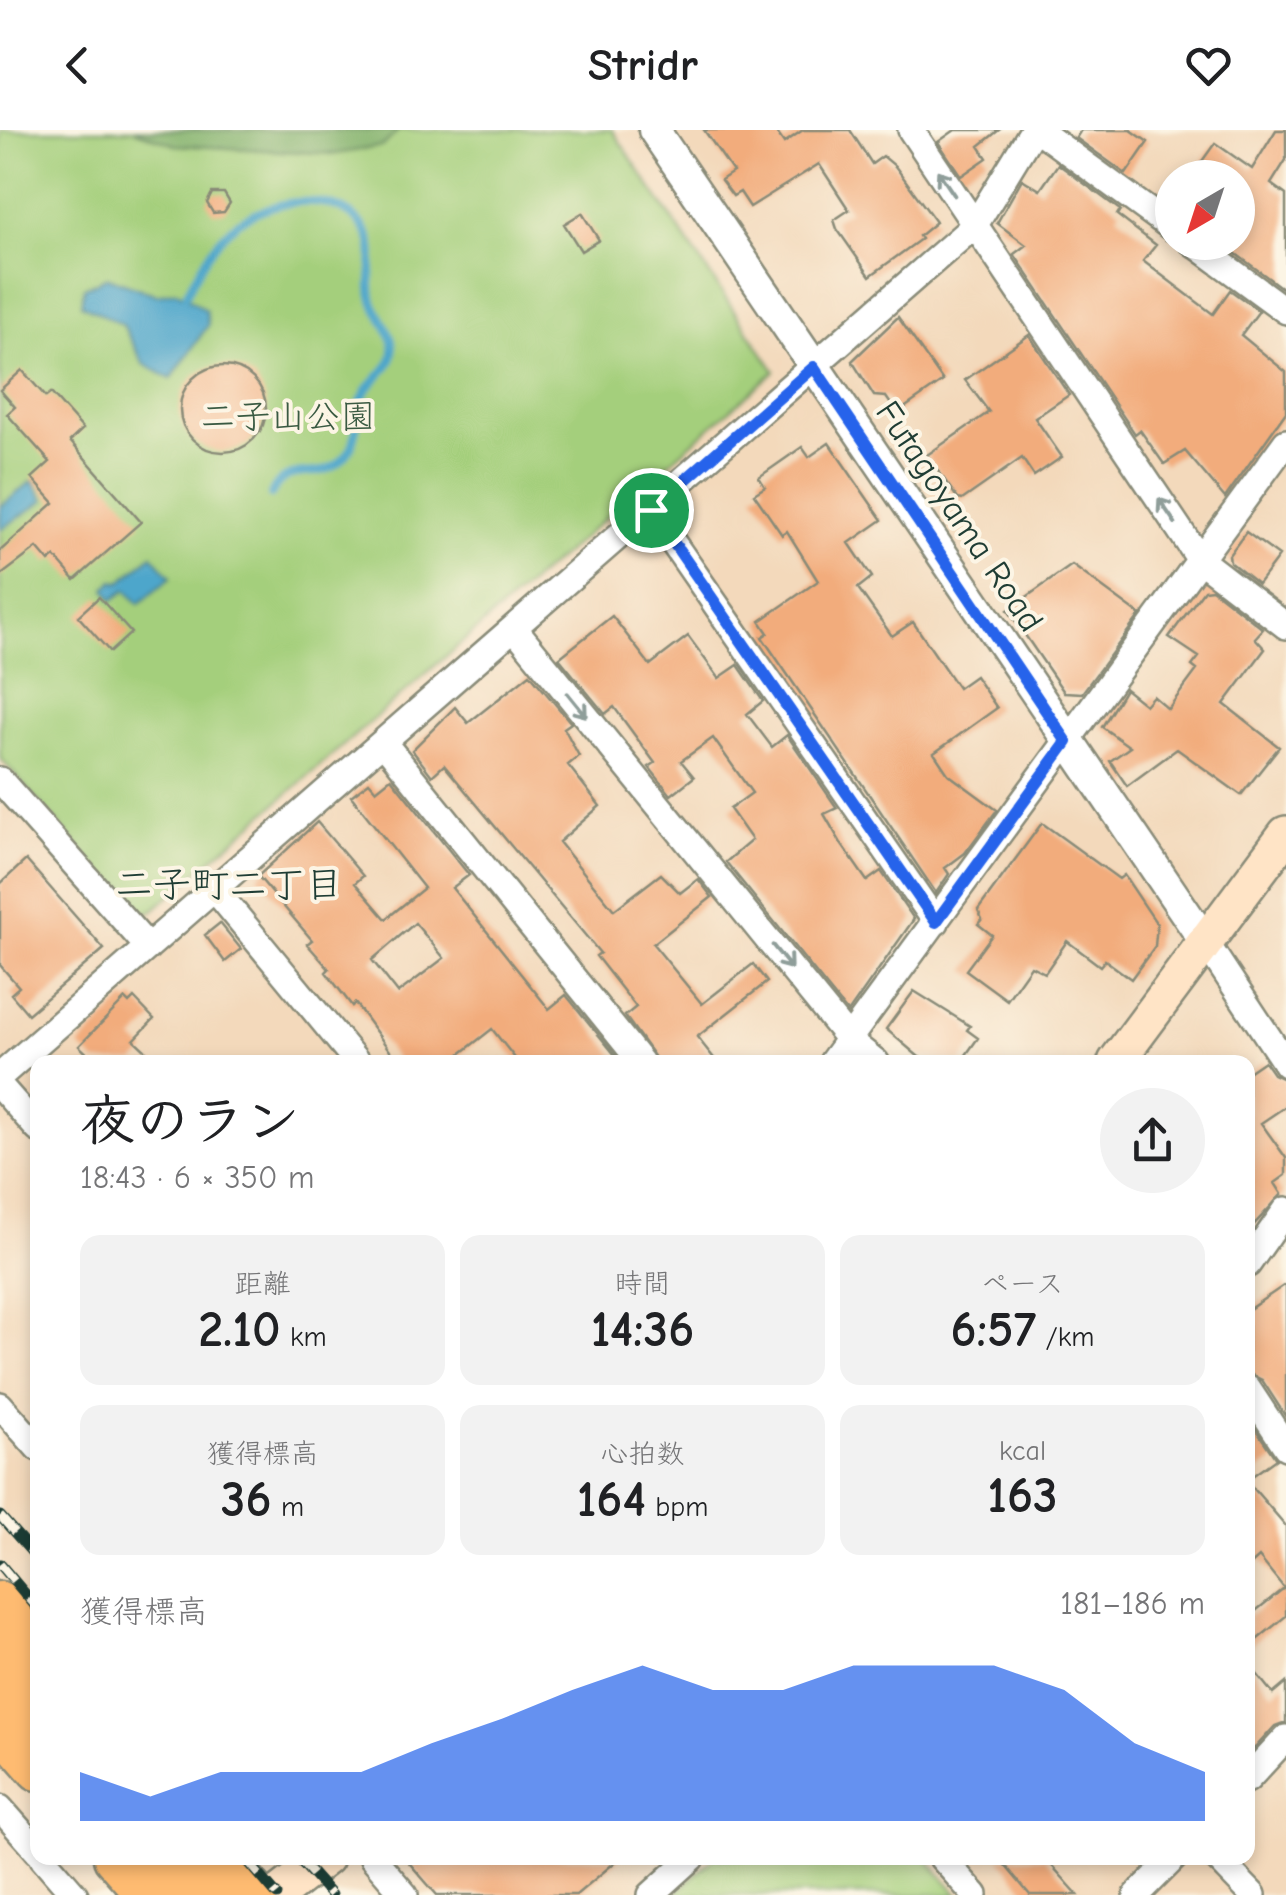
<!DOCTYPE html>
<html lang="ja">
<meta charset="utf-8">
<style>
:root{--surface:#fff;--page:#f2f2f2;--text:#202124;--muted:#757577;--accent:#2563eb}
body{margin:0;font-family:"Comic Neue","Klee One",sans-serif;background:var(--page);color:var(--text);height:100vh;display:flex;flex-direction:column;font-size:38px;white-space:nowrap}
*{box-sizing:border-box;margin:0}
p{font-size:32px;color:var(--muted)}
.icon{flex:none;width:55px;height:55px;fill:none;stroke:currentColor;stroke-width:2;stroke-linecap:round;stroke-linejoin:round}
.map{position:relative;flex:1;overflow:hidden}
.side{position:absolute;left:30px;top:925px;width:1225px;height:810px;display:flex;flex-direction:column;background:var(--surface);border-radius:20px;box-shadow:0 5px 15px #0003}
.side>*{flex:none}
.needle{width:65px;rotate:219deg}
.controls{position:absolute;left:1155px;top:30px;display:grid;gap:20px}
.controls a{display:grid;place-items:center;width:100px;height:100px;border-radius:50%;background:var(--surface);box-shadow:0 5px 15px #0003;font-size:50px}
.pin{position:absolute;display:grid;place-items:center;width:85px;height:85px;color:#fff;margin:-42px;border:5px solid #fff;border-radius:50%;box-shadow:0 2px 10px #0007}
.round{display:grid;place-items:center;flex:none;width:105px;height:105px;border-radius:52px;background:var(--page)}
.headline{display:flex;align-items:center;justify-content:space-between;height:170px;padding:0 50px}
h1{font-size:55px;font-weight:800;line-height:75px}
.metrics{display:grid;grid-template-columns:repeat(3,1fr);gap:15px;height:170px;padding:10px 50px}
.metrics div{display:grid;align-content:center;border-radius:20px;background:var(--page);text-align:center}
.metrics b{font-size:50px;font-weight:800}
.metrics small{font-size:28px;font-weight:400}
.metrics p{font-size:28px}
.chart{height:280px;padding:20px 50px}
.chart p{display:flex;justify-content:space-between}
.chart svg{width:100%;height:180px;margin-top:10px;fill:var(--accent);opacity:.7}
header{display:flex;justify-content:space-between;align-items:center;height:130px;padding:0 50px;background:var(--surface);font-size:45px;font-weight:800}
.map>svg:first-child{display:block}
.green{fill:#a4cf7c;stroke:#628658;stroke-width:2.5}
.forest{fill:#83b26c;stroke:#517850;stroke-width:2.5}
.water{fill:#4ea6cb;stroke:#367280;stroke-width:2.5}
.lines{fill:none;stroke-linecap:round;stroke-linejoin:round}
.stream{stroke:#4ea6cb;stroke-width:8}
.building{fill:#f2ac7c;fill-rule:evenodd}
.minor-casing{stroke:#898b78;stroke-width:30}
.tertiary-casing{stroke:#898b78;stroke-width:35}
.secondary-casing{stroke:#898b78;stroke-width:40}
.trunk-casing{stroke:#898b78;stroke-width:45}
.motorway-casing{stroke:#898b78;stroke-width:50}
.minor{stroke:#fff;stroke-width:25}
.tertiary{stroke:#fff;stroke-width:30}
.secondary{stroke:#ffe4c6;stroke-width:35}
.trunk{stroke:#febb71;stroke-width:40}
.motorway{stroke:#febb71;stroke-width:45}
.rail-casing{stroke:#1f3d34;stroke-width:11}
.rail{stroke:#fcf5e5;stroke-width:8;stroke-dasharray:22;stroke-linecap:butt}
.oneway{stroke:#8f9e9a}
.route-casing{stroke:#fff;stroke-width:20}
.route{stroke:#2563eb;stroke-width:12}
.labels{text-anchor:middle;stroke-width:8;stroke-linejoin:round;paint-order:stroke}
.park-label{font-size:35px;fill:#3a5a42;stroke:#fcf5e5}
.street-label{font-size:35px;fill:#1f3d34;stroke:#fcf5e5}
.neighbourhood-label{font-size:38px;fill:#1f3d34;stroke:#fcf5e5}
</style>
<header><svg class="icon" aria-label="back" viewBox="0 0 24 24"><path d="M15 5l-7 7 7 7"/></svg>Stridr<svg class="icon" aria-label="heart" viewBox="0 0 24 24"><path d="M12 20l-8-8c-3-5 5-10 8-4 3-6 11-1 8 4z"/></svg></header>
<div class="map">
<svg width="1286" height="1765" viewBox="0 0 1286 1765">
<rect width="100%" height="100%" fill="#fcf5e5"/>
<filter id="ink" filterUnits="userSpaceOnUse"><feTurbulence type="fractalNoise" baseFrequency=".01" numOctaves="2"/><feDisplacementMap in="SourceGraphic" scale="20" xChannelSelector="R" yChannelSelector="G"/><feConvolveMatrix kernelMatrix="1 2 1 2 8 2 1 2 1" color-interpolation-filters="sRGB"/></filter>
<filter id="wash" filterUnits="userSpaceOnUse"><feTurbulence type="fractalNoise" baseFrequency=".0048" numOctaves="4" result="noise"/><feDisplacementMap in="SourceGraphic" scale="40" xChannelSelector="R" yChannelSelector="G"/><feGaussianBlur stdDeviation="2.25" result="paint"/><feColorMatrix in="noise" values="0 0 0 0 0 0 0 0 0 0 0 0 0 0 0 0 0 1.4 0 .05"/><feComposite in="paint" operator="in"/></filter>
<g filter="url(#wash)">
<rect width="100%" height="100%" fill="#f3d9bb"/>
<path class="green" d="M0 0H612L775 241 151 782H136L0 628Z
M714 1728H926L959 1765H673Z"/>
<path class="forest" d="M134 0H399L383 16 336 24 175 15Z"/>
<path class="water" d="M107 147 157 165 176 161 206 180 208 195 171 249 144 234 123 195 81 174 84 158Z
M32 351 45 370 0 400V377Z
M152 425 171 447 139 474 126 460 113 470 106 459 114 451 120 453Z"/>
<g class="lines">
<path class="stream" d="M186 165C199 138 214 110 239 92 275 67 344 59 368 104 379 125 366 149 373 171 379 188 398 208 392 227 388 241 372 250 365 263 351 287 364 311 340 332 316 353 285 330 271 365"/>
</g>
<g id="blocks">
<path class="building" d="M704 0H775L784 13 803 0H850L872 34 883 26 895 36 936 92 919 106 921 109 870 146 837 99 834 90 849 80 819 34 750 77 740 62 733 66 721 50 733 42Z
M955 0H999L979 16 987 28 961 46 938 12Z
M1081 0H1131L1148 12 1126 44 1076 8Z
M1276 0H1286V30L1271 54 1286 65V161L1220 112H1238V48H1190L1215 13 1252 39Z
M1058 34 1120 80 1117 85 1156 115 1143 131 1213 184 1230 160 1259 181 1241 205 1286 242V282L1225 368 1185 321 1164 334 1140 300 1135 304 1014 124 1026 115 997 93 1022 49 1040 60Z
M212 63H224L230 73 224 82 213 83 207 73Z
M582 83 599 110 581 121 564 94Z
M898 187 943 251 897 283 886 267 874 266 852 231Z
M1029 205 1069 265 1035 288 1062 327 1034 346 1022 328 962 370 958 369 927 325 989 282 965 250Z
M180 279a43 43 0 1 1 86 0a43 43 0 1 1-86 0Z
M22 240 46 267 51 263 83 299 70 311 141 392 75 450 55 427 49 432 37 418 0 446V421L54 373 32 348 50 332 7 284 15 277 0 260Z
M829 313 882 390 849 413 872 447 858 458 892 506 913 492 958 558 975 546 997 578 934 623 948 644 997 680 965 723 945 738 949 744 936 763 762 507 768 503 760 491 818 451 787 401 782 405 754 364 765 357 759 347 802 317 809 327Z
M1246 402 1279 426 1258 454 1230 432 1229 425Z
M1072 435 1140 485 1082 563 1064 562 1008 480Z
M1212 459 1263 499 1255 508 1265 519 1224 574 1279 617 1241 665 1177 619 1127 656 1110 631 1130 617 1102 597 1125 559 1145 575 1153 566 1168 579 1197 540 1192 536 1199 527 1169 507 1204 460Z
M99 467 131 503 110 522 78 486Z
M612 486 650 535 688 506 719 548 738 535 763 571 747 584 772 617 787 605 837 678 824 684 842 715 867 751 881 741 914 789 848 883 726 732 752 710 730 679 752 663 713 608 681 631 694 647 671 665 649 637 655 633 614 577 605 584 559 528Z
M530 544 571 593 564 598 579 626 568 635 600 676 559 712 614 780 661 744 680 763 698 749 712 767 653 814 702 874 753 834 767 852 697 907 717 932H658L625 886 636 877 596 826 600 823 444 635 432 646 412 620 455 577 468 593Z
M391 648 469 745 452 758 549 879 566 865 615 925 605 932H518L492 899 450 932H398L355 873 352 876 326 842 329 839 307 814 312 810 258 746 317 692 363 746 355 753 386 789 424 758 351 666 369 652 376 660ZM415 793 444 828 398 863 372 830Z
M1042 693 1119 749 1124 745 1157 794 1155 816 1131 849 1105 830 1100 836 1067 811 1045 843 1031 836 1007 870 966 840 992 805 978 794 982 789 978 780Z
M26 730 104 819 28 884 11 864 19 857 0 835V754Z
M220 793 241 819 225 832 205 805Z
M914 861 970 896 967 900 978 908 961 932 919 927 886 899Z
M134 868 154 889 134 910 146 921 135 932H96L79 916 125 869 129 873Z
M1264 931 1273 944 1286 950V976L1261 993 1286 1028V1045L1275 1053 1282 1064 1248 1101V942Z
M1286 1154V1287L1262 1250 1248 1243V1180Z
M1248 1288 1276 1329 1248 1349Z
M1248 1352 1286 1396V1486L1248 1517V1487L1284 1458 1259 1427 1248 1437Z
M1248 1533 1273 1564 1286 1553V1592L1275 1596 1254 1619 1248 1611Z
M405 1728H620L576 1765H437Z
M999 1728H1045L1078 1765H1030Z"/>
</g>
</g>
<g filter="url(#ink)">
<use href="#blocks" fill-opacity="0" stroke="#898b78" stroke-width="2.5"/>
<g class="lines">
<defs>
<path id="minor" d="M911 0 1200 430 1286 496
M1038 0 1172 98
M1192 112 1286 181
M651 381 936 792
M515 499 851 912 876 932
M384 613 641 932
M0 650 148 817
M216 761 357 932
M1206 813 1286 934
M832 932 1286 312
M0 946 975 95 1033 0
M0 956 38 999
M1248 1134 1286 1080
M1248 1259 1286 1317
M0 1275 38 1318
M1248 1649 1286 1608
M0 1678 38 1721
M43 1728 75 1765
M373 1728 405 1765
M942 1728 975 1765
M1217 1728 1253 1765
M651 1765 692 1728
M1137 1765 1174 1728"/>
<path id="tertiary" d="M654 0 1206 813"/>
<path id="secondary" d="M1116 932 1286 704
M277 1765 325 1728"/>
<path id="trunk" d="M0 1472 38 1515
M0 1597 38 1640
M114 1728 147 1765
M224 1728 257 1765"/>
<path id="motorway" d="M0 1504 38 1547
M0 1557 38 1600
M149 1728 181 1765
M195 1728 227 1765"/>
</defs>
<use href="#minor" class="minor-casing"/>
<use href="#tertiary" class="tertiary-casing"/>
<use href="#secondary" class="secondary-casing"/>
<use href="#trunk" class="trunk-casing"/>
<use href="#motorway" class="motorway-casing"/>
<use href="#minor" class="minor"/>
<use href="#tertiary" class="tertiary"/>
<use href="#secondary" class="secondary"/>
<use href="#trunk" class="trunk"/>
<use href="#motorway" class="motorway"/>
<defs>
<path id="rail" d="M0 1386 38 1429
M0 1434 38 1479
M245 1728 277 1765
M298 1728 331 1765"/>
</defs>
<use href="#rail" class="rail-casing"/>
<use href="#rail" class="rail"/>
</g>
<defs><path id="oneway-shaft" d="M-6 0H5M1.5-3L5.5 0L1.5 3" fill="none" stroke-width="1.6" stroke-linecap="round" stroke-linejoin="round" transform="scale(2.5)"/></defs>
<g class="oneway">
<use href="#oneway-shaft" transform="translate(946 53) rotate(-124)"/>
<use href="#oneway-shaft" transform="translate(1167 381) rotate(-124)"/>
<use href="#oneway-shaft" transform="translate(577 575) rotate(51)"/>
<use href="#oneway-shaft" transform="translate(782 827) rotate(51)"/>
</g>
</g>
<g class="lines" filter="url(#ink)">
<defs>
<path id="route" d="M814 237 1067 612 936 792 651 380Z"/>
</defs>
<use href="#route" class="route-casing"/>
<use href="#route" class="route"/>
</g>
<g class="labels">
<g class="park-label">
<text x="288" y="298">二子山公園</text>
</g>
<g class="street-label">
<text transform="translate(960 386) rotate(56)" y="12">Futagoyama Road</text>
</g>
<g class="neighbourhood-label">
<text x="229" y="767">二子町二丁目</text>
</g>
</g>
</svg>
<div class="controls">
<a><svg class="needle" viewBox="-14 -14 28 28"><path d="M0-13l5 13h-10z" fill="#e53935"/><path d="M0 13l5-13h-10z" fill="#757577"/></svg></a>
</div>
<div class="pin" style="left:651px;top:380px;background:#1e9e55"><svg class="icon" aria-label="arrive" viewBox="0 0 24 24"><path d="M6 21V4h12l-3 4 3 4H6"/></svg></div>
<section class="side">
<div class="headline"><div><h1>夜のラン</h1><p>18:43 · 6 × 350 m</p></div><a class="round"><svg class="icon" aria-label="share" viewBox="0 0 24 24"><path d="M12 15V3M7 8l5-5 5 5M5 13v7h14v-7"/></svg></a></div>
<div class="metrics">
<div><p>距離</p><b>2.10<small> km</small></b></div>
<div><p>時間</p><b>14:36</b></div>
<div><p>ペース</p><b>6:57<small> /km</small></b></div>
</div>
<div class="metrics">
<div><p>獲得標高</p><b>36<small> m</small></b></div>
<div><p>心拍数</p><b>164<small> bpm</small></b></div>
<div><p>kcal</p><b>163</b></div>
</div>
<div class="chart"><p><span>獲得標高</span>181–186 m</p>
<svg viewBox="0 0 160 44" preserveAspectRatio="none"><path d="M0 44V32L10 38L20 32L30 32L40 32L50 25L60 19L70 12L80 6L90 12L100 12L110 6L120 6L130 6L140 12L150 25L160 32V44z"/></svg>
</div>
</section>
</div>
